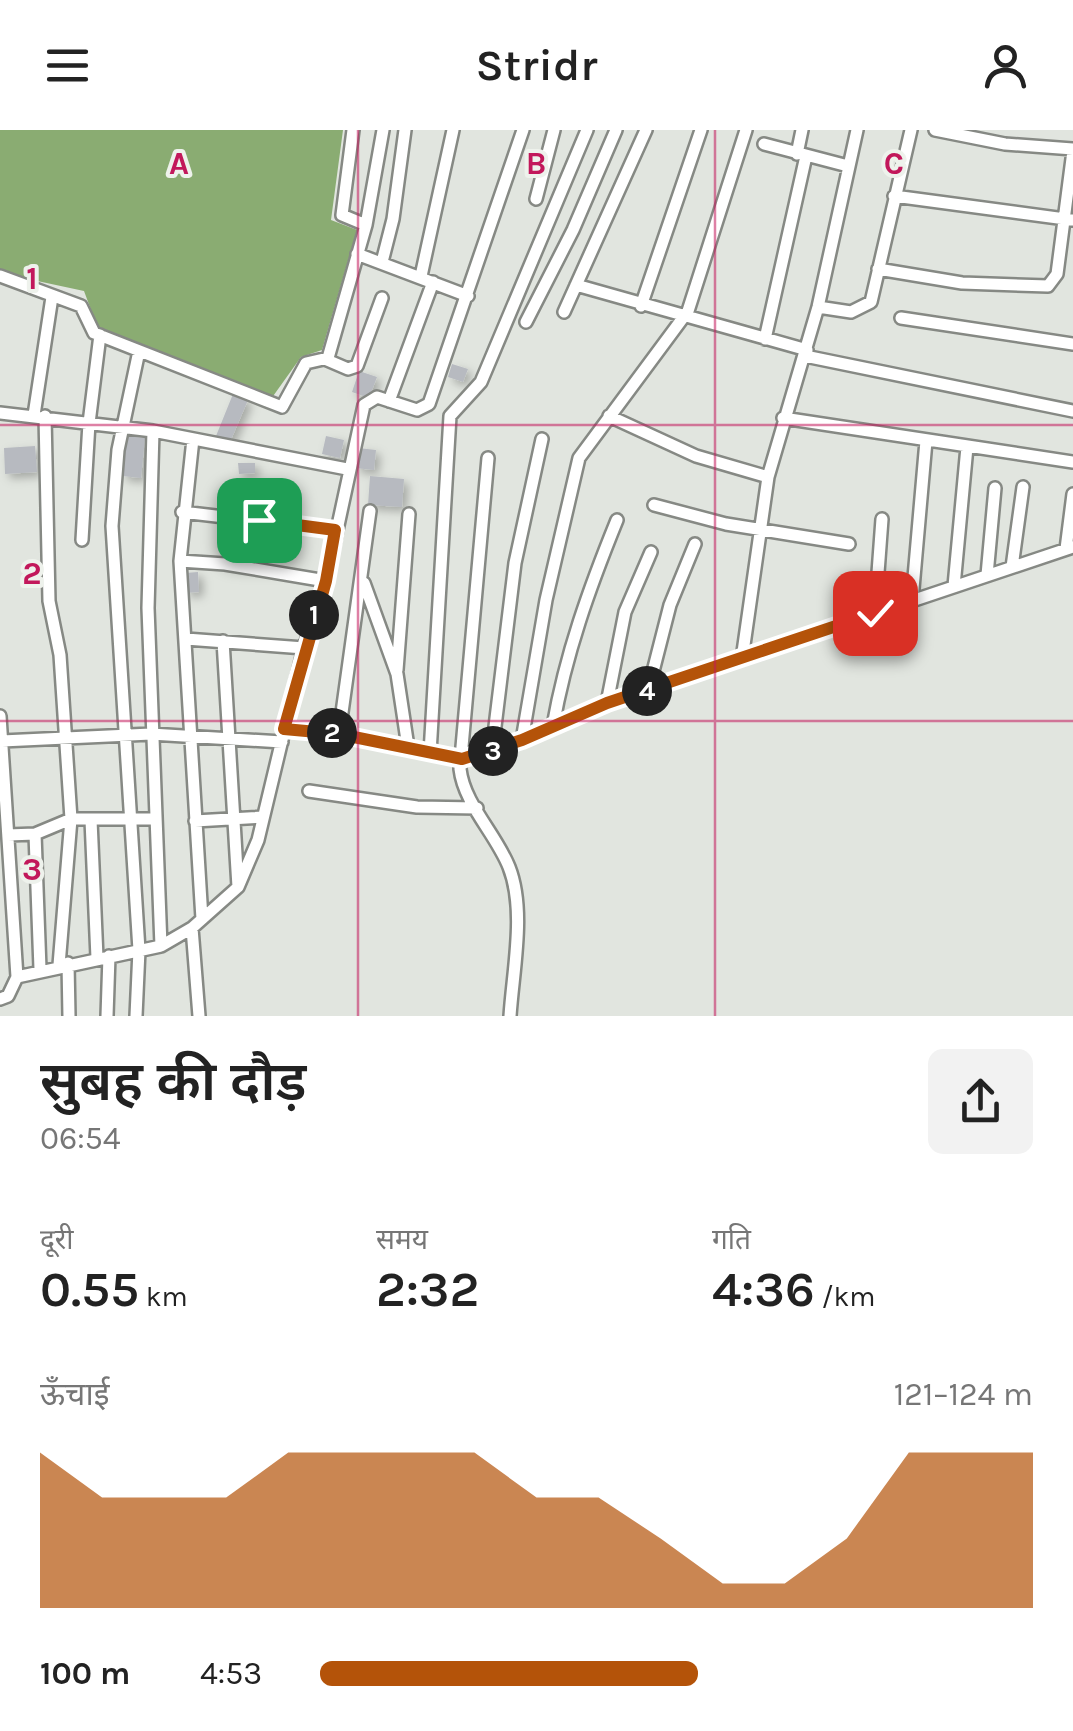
<!DOCTYPE html>
<html lang="hi">
<meta charset="utf-8">
<style>
:root{--surface:#fff;--page:#f2f2f2;--text:#222;--muted:#767676;--accent:#b45309}
body{margin:0;font-family:Karla,"Noto Sans Devanagari",sans-serif;background:var(--page);color:var(--text);height:100vh;display:flex;flex-direction:column;font-size:38px;white-space:nowrap}
*{box-sizing:border-box;margin:0}
p{font-size:32px;color:var(--muted)}
.icon{flex:none;width:55px;height:55px;fill:none;stroke:currentColor;stroke-width:2;stroke-linecap:round;stroke-linejoin:round}
.map{position:relative;height:886px;overflow:hidden}
.side{display:flex;flex-direction:column;background:var(--surface);flex:1}
.side>*{flex:none}
.pin{position:absolute;display:grid;place-items:center;width:85px;height:85px;color:#fff;margin:-42px;border-radius:20px;box-shadow:0 5px 15px #0006}
.km{position:absolute;width:50px;height:50px;margin:-25px;border-radius:50%;background:#222;color:#fff;font-size:28px;line-height:50px;text-align:center}
.round{display:grid;place-items:center;flex:none;width:105px;height:105px;border-radius:15px;background:var(--page)}
.summary{display:flex;align-items:center;justify-content:space-between;height:170px;padding:0 40px}
h1{font-size:55px;font-weight:600;line-height:75px}
.stats{display:grid;grid-template-columns:repeat(3,1fr);gap:15px;height:170px;padding:10px 40px}
.stats div{display:grid;align-content:center}
.stats b{font-size:50px;font-weight:600}
.stats small{font-size:28px;font-weight:400}
.stats p{font-size:28px}
.chart{height:280px;padding:20px 40px}
.chart p{display:flex;justify-content:space-between}
.chart svg{width:100%;height:180px;margin-top:10px;fill:var(--accent);opacity:.7}
ul{padding:0 40px;list-style:none;font-size:32px}
li{display:grid;grid-template-columns:160px 120px 1fr;align-items:center;height:75px}
li i{height:25px;border-radius:12px;background:var(--accent)}
header{display:flex;justify-content:space-between;align-items:center;height:130px;padding:0 40px;background:var(--surface);font-size:45px;font-weight:600}
.map>svg:first-child{display:block}
.forest{fill:#8aac72}
.building{fill:#b7bac0;filter:url(#shadow)}
.lines{fill:none;stroke-linecap:round;stroke-linejoin:round}
.street-casing{stroke:#868984;stroke-width:16}
.street{stroke:#fff;stroke-width:11}
.route-casing{stroke:#fff;stroke-width:20}
.route{stroke:#b45309;stroke-width:12}
.grid{fill:none;stroke:#c2185b;stroke-width:2.5;stroke-opacity:0.55}
.grid-label{font-size:32px;text-anchor:middle;font-weight:bold;fill:#c2185b;stroke:#eef2ec;stroke-width:8;stroke-linejoin:round;paint-order:stroke}
</style>
<header><svg class="icon" aria-label="menu" viewBox="0 0 24 24"><path d="M4 6h16M4 12h16M4 18h16"/></svg>Stridr<svg class="icon" aria-label="person" viewBox="0 0 24 24"><circle cx="12" cy="8" r="4"/><path d="M4 21q1-7 8-7t8 7"/></svg></header>
<div class="map">
<svg width="1073" height="886" viewBox="0 0 1073 886">
<defs>
<filter id="shadow"><feDropShadow dx="4.5" dy="4.5" stdDeviation="5" flood-color="#0004"/></filter>
</defs>
<rect width="100%" height="100%" fill="#e1e5df"/>
<path class="forest" d="M0 0H343L331 90 357 100 322 220 301 227 271 269 97 196 84 161 0 143Z"/>
<path class="building" d="M452 234 468 239 463 252 448 247Z
M359 241 377 247 369 268 352 262Z
M233 264 248 270 230 312 216 306Z
M126 306 145 308 141 348 122 346Z
M326 306 344 310 340 328 322 324Z
M35 316 37 342 5 344 4 318Z
M358 318 376 320 374 340 355 338Z
M238 333H255V343L239 344Z
M370 346 404 349 402 377 368 375Z
M198 442 199 462 186 463 185 443Z"/>
<g class="lines">
<defs>
<path id="street" d="M353 0 342 85 366 95
M935 0 1005 14 1073 19
M764 14 848 36
M797 24 802 0
M894 66 1073 90
M536 69 554 0
M357 124 468 166
M382 132 393 89 405 0
M878 139 962 153 1048 156 1057 144 1073 21
M0 146 81 176 94 203 282 277 306 233 328 228 366 95 383 0
M421 146 453 0
M576 155 807 220
M641 176 701 0
M818 177 851 182 871 172 911 0
M564 182 646 0
M901 188 1073 214
M526 192 573 100 616 0
M765 209 806 26
M805 226 1073 281
M327 230 348 239 357 236 382 168
M389 271 433 152
M0 283 153 301 347 339
M34 285 52 167
M45 286 49 471 60 525 71 689 59 835
M609 286 696 326 768 347
M783 288 1073 332
M153 301 148 478 161 816
M193 309 180 431 202 789
M488 328 460 639C464 674 496 704 509 737 526 780 513 840 510 886
M654 375 726 394 849 414
M182 382 335 400
M82 410 89 293 100 205
M1066 419 1073 364
M180 431 225 434 326 451
M1012 437 1023 357
M987 445 995 358
M364 453 397 544 408 617
M954 456 967 317
M912 470 926 311
M875 483 882 389
M186 509 304 518
M223 511 238 757
M742 529 768 347 818 177 857 0
M397 540 409 384
M648 561 670 475 695 414
M607 573 625 482 651 422
M0 586 17 847
M553 596C566 523 589 459 617 390
M284 599 339 604 462 629 522 610 607 573 1073 417
M339 604 370 381
M522 610 546 470 579 328 688 181 746 0
M2 611 151 604 282 612
M492 621 515 433 542 309
M430 623 450 286 481 252 587 0
M309 661 417 677 477 678
M91 690 97 828
M195 691 263 687
M35 704 40 839
M8 705 35 704 71 689H155
M192 798 199 886
M68 833 69 886
M0 869 8 866 17 847 161 816 192 798 238 757 258 710 304 518 326 451 364 275 377 267 417 280 429 274 523 0
M107 886 109 826
M136 886 139 820 112 396 118 320 139 221"/>
</defs>
<use href="#street" class="street-casing"/>
<use href="#street" class="street"/>
</g>
<g class="lines">
<defs>
<path id="route" d="M259 390 335 400 326 451 284 599 339 604 462 629 522 610 607 573 875 483"/>
</defs>
<use href="#route" class="route-casing"/>
<use href="#route" class="route"/>
</g>
<path class="grid" d="M358 0V886M715 0V886M0 295H1073M0 591H1073"/>
<g class="grid-label">
<text x="179" y="44">A</text>
<text x="536" y="44">B</text>
<text x="894" y="44">C</text>
<text x="32" y="159">1</text>
<text x="32" y="454">2</text>
<text x="32" y="750">3</text>
</g>
</svg>
<div class="pin" style="left:259px;top:390px;background:#1e9e55"><svg class="icon" aria-label="arrive" viewBox="0 0 24 24"><path d="M6 21V4h12l-3 4 3 4H6"/></svg></div>
<div class="pin" style="left:875px;top:483px;background:#d93025"><svg class="icon" aria-label="check" viewBox="0 0 24 24"><path d="M5 12l5 5 9-10"/></svg></div>
<b class="km" style="left:314px;top:485px">1</b>
<b class="km" style="left:332px;top:603px">2</b>
<b class="km" style="left:493px;top:621px">3</b>
<b class="km" style="left:647px;top:561px">4</b>
</div>
<section class="side">
<div class="summary"><div><h1>सुबह की दौड़</h1><p>06:54</p></div><a class="round"><svg class="icon" aria-label="share" viewBox="0 0 24 24"><path d="M12 15V3M7 8l5-5 5 5M5 13v7h14v-7"/></svg></a></div>
<div class="stats">
<div><p>दूरी</p><b>0.55<small> km</small></b></div>
<div><p>समय</p><b>2:32</b></div>
<div><p>गति</p><b>4:36<small> /km</small></b></div>
</div>
<div class="chart"><p><span>ऊँचाई</span>121–124 m</p>
<svg viewBox="0 0 160 44" preserveAspectRatio="none"><path d="M0 44V6L10 17L20 17L30 17L40 6L50 6L60 6L70 6L80 17L90 17L100 27L110 38L120 38L130 27L140 6L150 6L160 6V44z"/></svg>
</div>
<ul>
<li><b>100 m</b>4:53<i style="width:53%"></i></li>
</ul>
</section>
